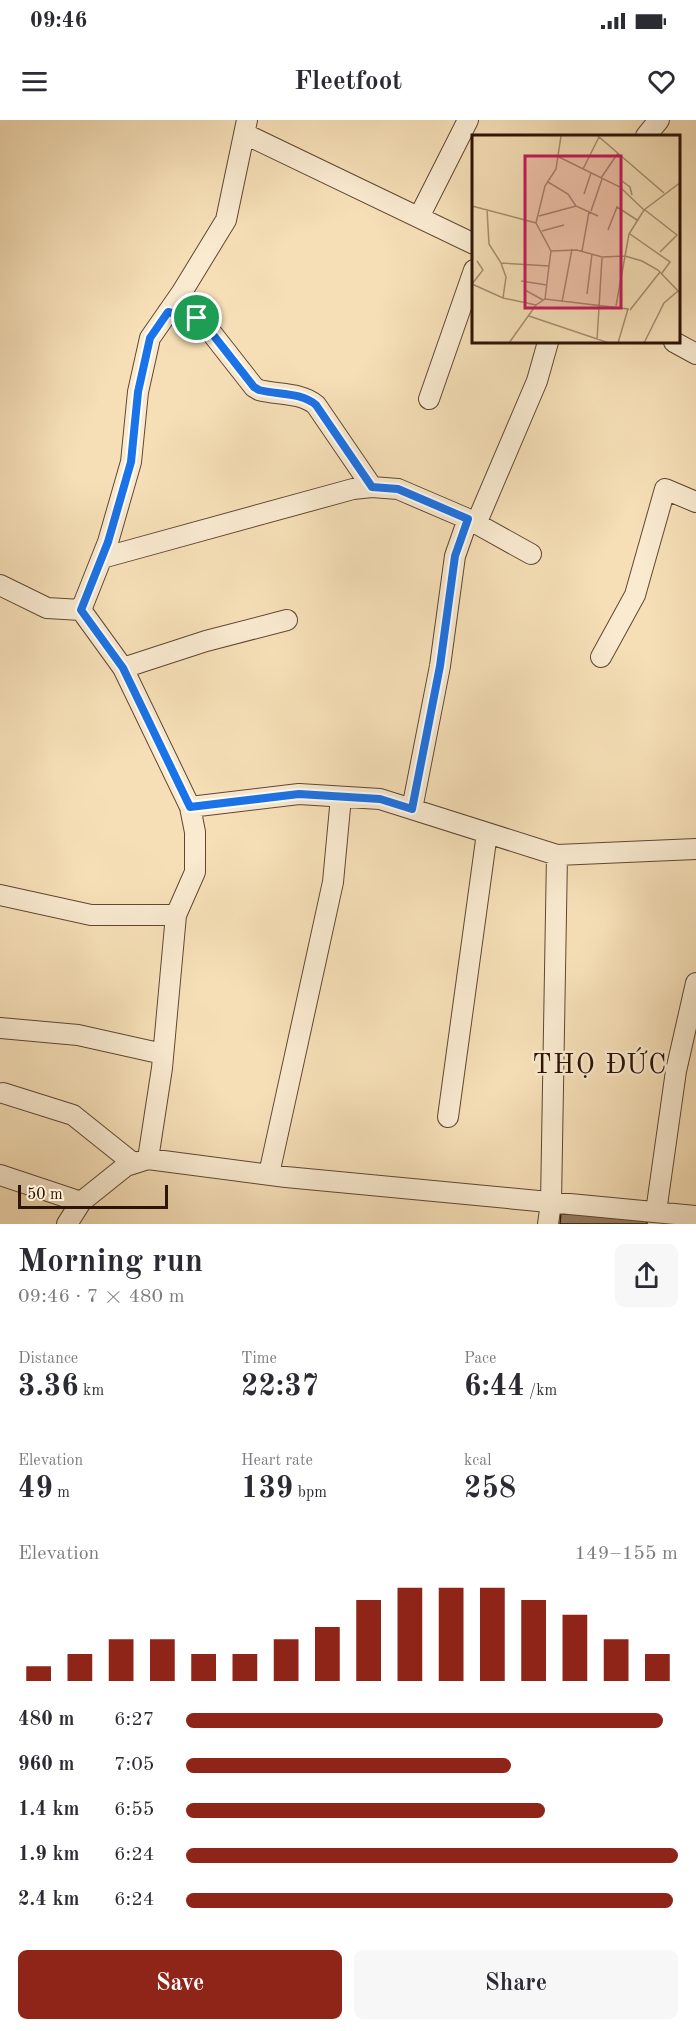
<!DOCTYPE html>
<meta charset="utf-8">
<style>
:root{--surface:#fff;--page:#f7f7f7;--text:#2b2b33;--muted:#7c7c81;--accent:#8f2418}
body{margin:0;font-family:"Old Standard TT",serif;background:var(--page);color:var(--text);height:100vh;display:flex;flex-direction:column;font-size:22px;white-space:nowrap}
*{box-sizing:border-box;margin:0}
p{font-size:20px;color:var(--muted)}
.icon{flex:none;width:33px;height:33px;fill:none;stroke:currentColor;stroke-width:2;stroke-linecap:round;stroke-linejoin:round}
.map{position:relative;height:1104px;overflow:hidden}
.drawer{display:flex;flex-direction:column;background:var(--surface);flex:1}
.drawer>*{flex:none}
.scale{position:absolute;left:18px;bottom:15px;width:150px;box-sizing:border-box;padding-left:6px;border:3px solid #2d1405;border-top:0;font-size:16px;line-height:21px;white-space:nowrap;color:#2d1405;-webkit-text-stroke:4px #f9ead0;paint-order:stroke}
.pin{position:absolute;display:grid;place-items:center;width:51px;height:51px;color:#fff;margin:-26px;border:3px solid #fff;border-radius:50%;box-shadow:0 2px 6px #0007}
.round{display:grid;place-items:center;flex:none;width:63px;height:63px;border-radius:9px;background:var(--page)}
.head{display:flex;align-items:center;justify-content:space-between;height:102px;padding:0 18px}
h1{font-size:33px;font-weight:700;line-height:45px}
.metrics{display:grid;grid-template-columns:repeat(3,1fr);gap:9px;height:102px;padding:6px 18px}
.metrics div{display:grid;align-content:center}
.metrics b{font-size:30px;font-weight:700}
.metrics small{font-size:16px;font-weight:400}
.metrics p{font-size:16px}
.chart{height:168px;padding:12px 18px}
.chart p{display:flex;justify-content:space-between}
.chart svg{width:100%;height:108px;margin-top:6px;stroke:var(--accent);stroke-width:6}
.action{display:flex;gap:12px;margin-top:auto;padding:12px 18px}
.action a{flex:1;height:69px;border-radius:9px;background:var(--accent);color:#fff;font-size:24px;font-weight:700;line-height:69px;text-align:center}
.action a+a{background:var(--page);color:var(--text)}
ul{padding:0 18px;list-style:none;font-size:20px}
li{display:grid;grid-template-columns:96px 72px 1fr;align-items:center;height:45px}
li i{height:15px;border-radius:8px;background:var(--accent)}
.status{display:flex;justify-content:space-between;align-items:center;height:42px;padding:0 30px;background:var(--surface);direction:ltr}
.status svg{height:16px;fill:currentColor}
header{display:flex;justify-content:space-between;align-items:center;height:78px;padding:0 18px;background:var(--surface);font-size:27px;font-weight:700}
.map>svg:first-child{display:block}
.building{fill:#967e62;stroke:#2d1405;stroke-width:1.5}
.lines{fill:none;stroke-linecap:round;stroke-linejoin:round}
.minor-casing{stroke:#5f4732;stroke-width:22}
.minor{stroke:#f9ead0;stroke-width:20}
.route-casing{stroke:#fff;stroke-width:12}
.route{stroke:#1a73e8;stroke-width:8}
.labels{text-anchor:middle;stroke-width:5;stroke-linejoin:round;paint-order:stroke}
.quarter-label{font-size:27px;letter-spacing:1.5px;fill:#2d1405;stroke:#f9ead0}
.inset-road{fill:none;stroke:#a68e70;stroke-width:1.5}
.view{fill:#c2185b;fill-opacity:0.15;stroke:#c2185b;stroke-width:3}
.inset-edge{fill:none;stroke:#2d1405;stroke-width:3}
</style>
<div class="status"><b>09:46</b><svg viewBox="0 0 49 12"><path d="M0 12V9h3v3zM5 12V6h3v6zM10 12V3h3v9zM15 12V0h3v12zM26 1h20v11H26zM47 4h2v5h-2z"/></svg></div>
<header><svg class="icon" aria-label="menu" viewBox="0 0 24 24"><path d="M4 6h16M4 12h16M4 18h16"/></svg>Fleetfoot<svg class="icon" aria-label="heart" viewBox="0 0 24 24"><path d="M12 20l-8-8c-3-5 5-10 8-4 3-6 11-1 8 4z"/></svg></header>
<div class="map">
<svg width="696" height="1104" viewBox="0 0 696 1104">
<rect width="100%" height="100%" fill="#f6dfb7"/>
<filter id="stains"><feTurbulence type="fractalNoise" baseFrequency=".00333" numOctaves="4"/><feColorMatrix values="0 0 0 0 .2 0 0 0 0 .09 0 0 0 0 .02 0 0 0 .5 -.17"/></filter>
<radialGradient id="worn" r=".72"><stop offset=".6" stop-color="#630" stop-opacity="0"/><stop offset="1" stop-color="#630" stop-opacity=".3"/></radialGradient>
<path class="building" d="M561 1091 647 1100V1104H560Z"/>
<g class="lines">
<defs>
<path id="minor" d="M245 14 474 124
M646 16 659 0
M419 97 468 0
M168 192 197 198 203 202 254 267 259 270C278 275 300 272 316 285L372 367
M674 222 696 234
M429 279 474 150
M476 404 537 261 548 222
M102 438 353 369 372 367 398 369 468 399 531 434
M0 465 47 488 81 490
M81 490 123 548 190 687 299 674 380 679 557 735 696 729
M81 490 108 422 131 342 138 272 150 218 182 172 226 100 247 0
M601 537 635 475 665 369 696 382
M123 548 206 521 287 500
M412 689 440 546 455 436 468 399
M0 775 91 795H176L195 752V712L190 687
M0 908 78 915 163 934
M3 973 73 995 133 1043
M448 997 487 713
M148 1039 162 948 176 795
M269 1054 333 762 341 677
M0 1055 81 1082
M656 1092 676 951 696 863
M67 1104 81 1082 126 1046 148 1039 286 1057 696 1096
M548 1104 551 1083 557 735"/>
</defs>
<use href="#minor" class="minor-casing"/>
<use href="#minor" class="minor"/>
</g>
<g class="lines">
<defs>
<path id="route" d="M168 192 197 198 203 202 254 267 259 270C278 275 301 272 316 285L372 367 398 369 468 399 455 436 440 546 412 689 380 679 299 674 190 687 123 548 81 490 108 422 131 342 138 272 150 218Z"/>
</defs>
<use href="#route" class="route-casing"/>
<use href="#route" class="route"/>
</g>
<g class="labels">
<g class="quarter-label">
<text x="600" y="953">THỌ ĐỨC</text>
</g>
</g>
<g transform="translate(472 15)">
<rect width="208" height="208" fill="#f6dfb7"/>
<path class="inset-road" d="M126 1 192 58M87 22 148 52 172 75M111 34 127 2M129 43 146 18M150 46 158 52 160 60M76 47 96 59 104 71M112 59 119 38M0 71 64 88 79 116 105 115 130 122 153 121 170 126 186 135 209 159M15 74 17 109 29 128M173 75 205 100 188 117M119 76 130 44M67 81 104 71 126 81M64 88 73 51 84 34 89 1M136 95 145 72 165 85M70 96 92 90M158 99 198 127 190 138M110 116 117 77M49 146 75 150M0 149 31 163 64 170M0 149 11 135 5 126M53 155 71 165M115 159 120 119M31 163 34 142 29 128 77 131 79 116M73 164 77 131M90 167 100 114M144 171 157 99 172 75 209 47M158 175 188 137M57 181 137 208M125 205 130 123M37 208 64 170 73 164 156 174 146 208M172 208 192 168 206 156"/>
<path class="view" d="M53 21H149V173H53Z"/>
<rect width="208" height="208" class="inset-edge"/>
</g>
<rect width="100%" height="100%" filter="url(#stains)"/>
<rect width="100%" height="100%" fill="url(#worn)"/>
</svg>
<div class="scale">50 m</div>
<div class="pin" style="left:197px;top:198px;background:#1e9e55"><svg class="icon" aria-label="arrive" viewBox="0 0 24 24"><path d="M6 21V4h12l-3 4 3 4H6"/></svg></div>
</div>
<section class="drawer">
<div class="head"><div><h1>Morning run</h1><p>09:46 · 7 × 480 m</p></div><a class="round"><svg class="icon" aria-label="share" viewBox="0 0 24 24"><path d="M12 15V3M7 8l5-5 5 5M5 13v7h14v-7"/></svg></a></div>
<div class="metrics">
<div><p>Distance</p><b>3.36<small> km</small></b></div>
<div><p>Time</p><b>22:37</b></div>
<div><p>Pace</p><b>6:44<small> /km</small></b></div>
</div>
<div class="metrics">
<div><p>Elevation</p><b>49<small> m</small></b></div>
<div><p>Heart rate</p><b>139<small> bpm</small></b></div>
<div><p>kcal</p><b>258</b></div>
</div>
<div class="chart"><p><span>Elevation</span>149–155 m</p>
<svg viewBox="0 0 160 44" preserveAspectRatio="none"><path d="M5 44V38M15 44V33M25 44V27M35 44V27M45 44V33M55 44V33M65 44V27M75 44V22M85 44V11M95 44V6M105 44V6M115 44V6M125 44V11M135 44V17M145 44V27M155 44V33"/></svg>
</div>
<ul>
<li><b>480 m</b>6:27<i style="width:97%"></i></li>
<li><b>960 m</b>7:05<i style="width:66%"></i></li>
<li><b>1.4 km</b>6:55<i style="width:73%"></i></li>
<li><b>1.9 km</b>6:24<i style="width:100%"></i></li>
<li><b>2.4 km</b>6:24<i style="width:99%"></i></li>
</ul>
<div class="action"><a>Save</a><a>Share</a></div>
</section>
